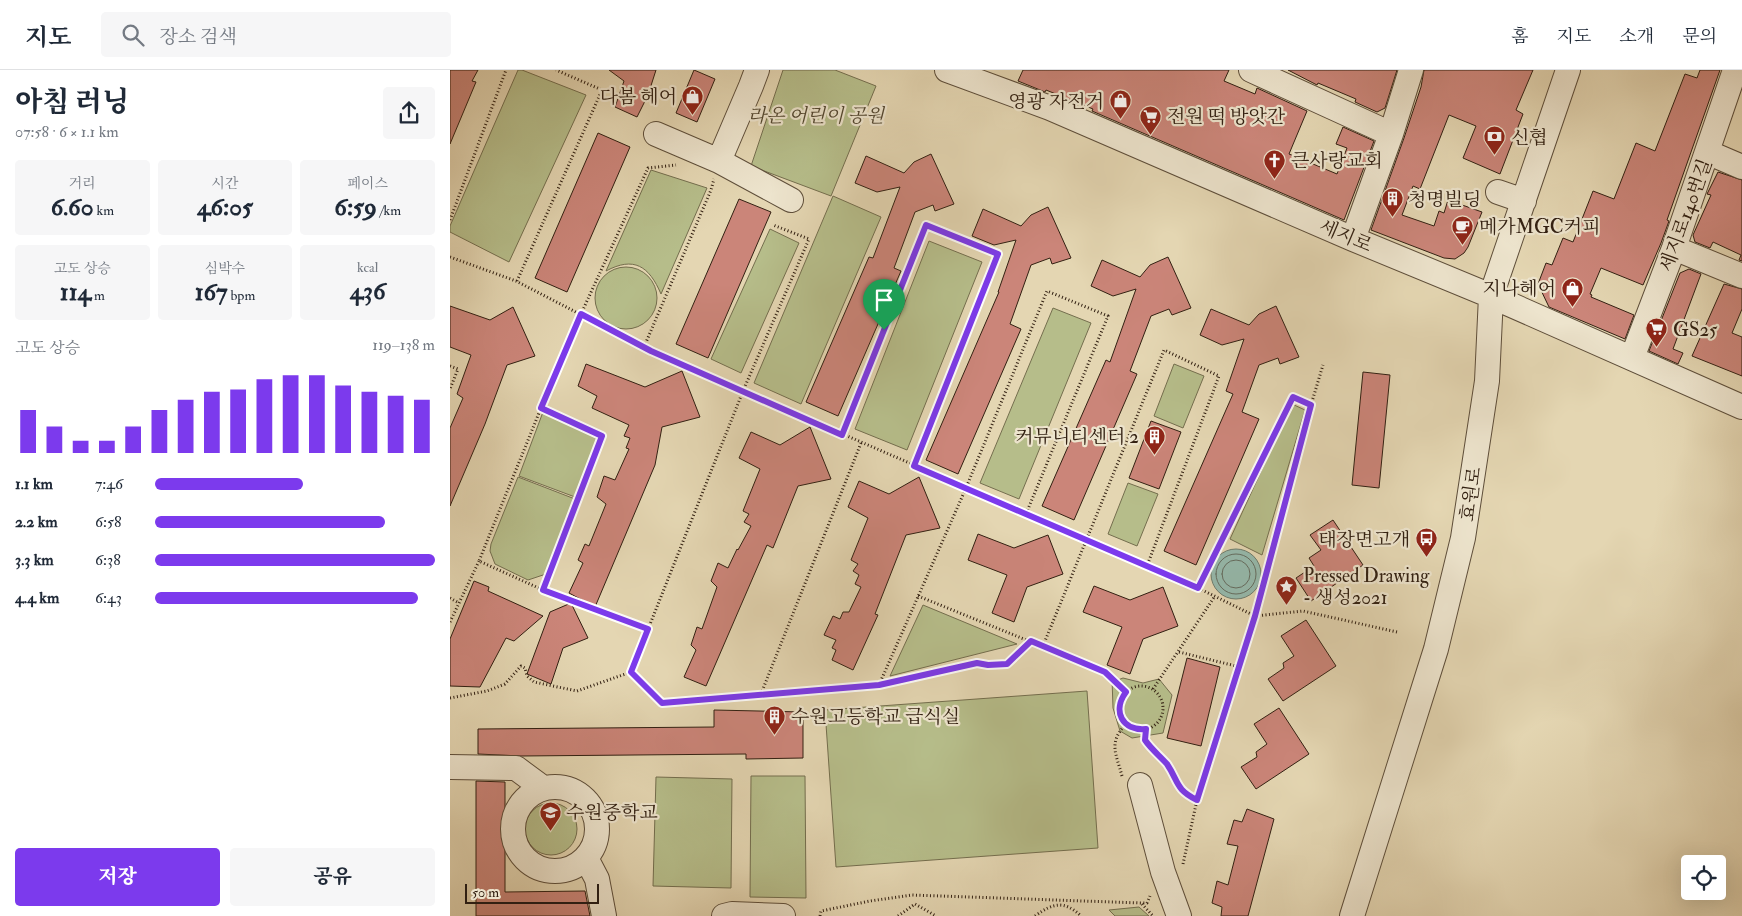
<!DOCTYPE html>
<html lang="ko">
<meta charset="utf-8">
<style>
:root{--surface:#fff;--page:#f6f6f7;--text:#1f2937;--muted:#747a83;--line:#e0e1e3;--accent:#7c3aed}
body{margin:0;font-family:"IM FELL Double Pica","Noto Serif KR",serif;background:var(--page);color:var(--text);height:100vh;display:flex;flex-direction:column;font-size:19px;white-space:nowrap}
*{box-sizing:border-box;margin:0}
p{font-size:16px;color:var(--muted)}
.icon{flex:none;width:28px;height:28px;fill:none;stroke:currentColor;stroke-width:2;stroke-linecap:round;stroke-linejoin:round}
.map{position:relative;flex:1;overflow:hidden}
.details{display:flex;flex-direction:column;background:var(--surface);width:450px}
.details>*{flex:none}
.controls{position:absolute;left:1231px;top:785px;display:grid;gap:10px}
.controls a{display:grid;place-items:center;width:45px;height:45px;border-radius:5px;background:var(--surface);box-shadow:0 5px 20px #0002;font-size:25px}
.scale{position:absolute;left:15px;bottom:12px;width:134px;box-sizing:border-box;padding-left:5px;border:2px solid #322012;border-top:0;font-size:14px;line-height:18px;white-space:nowrap;color:#322012;-webkit-text-stroke:4px #ede4cd;paint-order:stroke}
.pin{position:absolute;display:grid;place-items:center;width:42px;height:42px;color:#fff;margin:-51px -21px;border-radius:50% 50% 50% 0;rotate:-45deg;box-shadow:0 0 5px #0007}
.pin .icon{rotate:45deg}
.round{display:grid;place-items:center;flex:none;width:52px;height:52px;border-radius:5px;background:var(--page)}
.overview{display:flex;align-items:center;justify-content:space-between;height:85px;padding:0 15px}
h1{font-size:28px;font-weight:800;line-height:38px}
.stats{display:grid;grid-template-columns:repeat(3,1fr);gap:8px;height:85px;padding:5px 15px}
.stats div{display:grid;align-content:center;border-radius:5px;background:var(--page);text-align:center}
.stats b{font-size:25px;font-weight:800}
.stats small{font-size:14px;font-weight:400}
.stats p{font-size:14px}
.chart{height:140px;padding:10px 15px}
.chart p{display:flex;justify-content:space-between}
.chart svg{width:100%;height:90px;margin-top:5px;stroke:var(--accent);stroke-width:6}
.action{display:flex;gap:10px;margin-top:auto;padding:10px 15px}
.action a{flex:1;height:58px;border-radius:5px;background:var(--accent);color:#fff;font-size:20px;font-weight:800;line-height:58px;text-align:center}
.action a+a{background:var(--page);color:var(--text)}
ul{padding:0 15px;list-style:none;font-size:16px}
li{display:grid;grid-template-columns:80px 60px 1fr;align-items:center;height:38px}
li i{height:12px;border-radius:6px;background:var(--accent)}
header{display:flex;align-items:center;gap:30px;box-sizing:border-box;height:70px;padding:0 25px;background:var(--surface);border-bottom:1px solid var(--line)}
header strong{font-size:24px}
nav{display:flex;gap:28px;margin-inline-start:auto;font-size:18px}
.search{width:350px;height:45px;background:var(--page);display:flex;align-items:center;gap:12px;box-sizing:border-box;padding:0 18px;border-radius:5px;color:var(--muted);font-size:19px}
main{display:flex;flex:1;min-height:0}
.map>svg:first-child{display:block}
.green{fill:#b6bd8a;stroke:#746e4e}
.water{fill:#95b9ac;stroke:#6d7c6e}
.lines{fill:none;stroke-linecap:round;stroke-linejoin:round}
.shore{stroke:#646c5f;stroke-width:1}
.building{fill:#cb8579;stroke:#322012}
.minor-casing{stroke:#5e4e3a;stroke-width:26}
.path{stroke:#322012;stroke-width:3;stroke-dasharray:1 2.5;stroke-linecap:butt}
.minor{stroke:#ede4cd;stroke-width:24}
.route-casing{stroke:#fff;stroke-width:10}
.route{stroke:#7c3aed;stroke-width:6}
.labels{text-anchor:middle;stroke-width:4.5;stroke-linejoin:round;paint-order:stroke}
.poi-label{font-size:19px;fill:#322012;stroke:#ede4cd;text-anchor:start}
.park-label{font-size:19px;font-style:italic;fill:#534730;stroke:#ede4cd}
.street-label{font-size:19px;fill:#322012;stroke:#ede4cd}
</style>
<header>
<strong>지도</strong>
<div class="search"><svg class="icon" aria-label="search" viewBox="0 0 24 24"><circle cx="10" cy="10" r="6"/><path d="M15 15l6 6"/></svg>장소 검색</div>
<nav><a>홈</a><a>지도</a><a>소개</a><a>문의</a></nav>
</header>
<main>
<section class="details">
<div class="overview"><div><h1>아침 러닝</h1><p>07:58 · 6 × 1.1 km</p></div><a class="round"><svg class="icon" aria-label="share" viewBox="0 0 24 24"><path d="M12 15V3M7 8l5-5 5 5M5 13v7h14v-7"/></svg></a></div>
<div class="stats">
<div><p>거리</p><b>6.60<small> km</small></b></div>
<div><p>시간</p><b>46:05</b></div>
<div><p>페이스</p><b>6:59<small> /km</small></b></div>
</div>
<div class="stats">
<div><p>고도 상승</p><b>114<small> m</small></b></div>
<div><p>심박수</p><b>167<small> bpm</small></b></div>
<div><p>kcal</p><b>436</b></div>
</div>
<div class="chart"><p><span>고도 상승</span>119–138 m</p>
<svg viewBox="0 0 160 44" preserveAspectRatio="none"><path d="M5 44V23M15 44V31M25 44V38M35 44V38M45 44V31M55 44V23M65 44V18M75 44V14M85 44V13M95 44V8M105 44V6M115 44V6M125 44V11M135 44V14M145 44V16M155 44V18"/></svg>
</div>
<ul>
<li><b>1.1 km</b>7:46<i style="width:53%"></i></li>
<li><b>2.2 km</b>6:58<i style="width:82%"></i></li>
<li><b>3.3 km</b>6:38<i style="width:100%"></i></li>
<li><b>4.4 km</b>6:43<i style="width:94%"></i></li>
</ul>
<div class="action"><a>저장</a><a>공유</a></div>
</section>
<div class="map">
<svg width="1292" height="846" viewBox="0 0 1292 846">
<rect width="100%" height="100%" fill="#e4d6b2"/>
<filter id="stains"><feTurbulence type="fractalNoise" baseFrequency=".004" numOctaves="4"/><feColorMatrix values="0 0 0 0 .2 0 0 0 0 .09 0 0 0 0 .02 0 0 0 .5 -.17"/></filter>
<radialGradient id="worn" r=".72"><stop offset=".6" stop-color="#630" stop-opacity="0"/><stop offset="1" stop-color="#630" stop-opacity=".3"/></radialGradient>
<path class="green" d="M68 0H72L136 25 59 192 0 162V156Z
M333 0H385L426 16 381 126 301 96Z
M201 100 257 118 211 224C199 196 184 186 156 201Z
M383 126 431 147 351 334 304 313Z
M320 159 349 173 291 303 261 289Z
M479 171 532 192 457 380 405 359Z
M145 228a31 31 0 1 1 62 0a31 31 0 1 1-62 0Z
M603 238 641 253 569 429 530 413Z
M724 294 754 306 733 358 704 346Z
M842 334 855 340 812 485 780 469Z
M93 342 149 367 125 427 69 406Z
M68 407 125 429 96 504 78 510 45 494 40 481 41 474Z
M678 413 708 424 687 476 658 464Z
M473 535 567 574 440 606Z
M673 608 693 613 709 609 722 625 713 663 682 668 670 661 663 638 662 609 668 610Z
M637 621 648 778 386 797 375 640Z
M301 706H355L356 828 300 827Z
M206 707 282 709 281 818 203 816Z
M75 759a26 26 0 1 1 52 0a26 26 0 1 1-52 0Z
M689 837 699 846H665L659 840Z"/>
<path class="water" d="M761 504a25 25 0 1 1 50 0a25 25 0 1 1-50 0Z"/>
<g class="lines">
<path class="shore" d="M766 504a20 20 0 1 1 40 0a20 20 0 1 1-40 0Z
M772 504a14 14 0 1 1 28 0a14 14 0 1 1-28 0Z"/>
</g>
<path class="building" d="M0 0H28L22 11 26 12 0 74Z
M159 0H206L198 25 187 47 165 37 174 11Z
M244 0 265 9 247 52 226 43Z
M573 0H779L774 11 805 24 807 18 857 41 839 84 887 104 897 78 886 74 893 57 924 71 894 150 642 41 643 39 596 20 595 22 568 11Z
M838 0H947L935 38 927 42 905 32 906 29 868 13 867 15Z
M974 0H1083L1066 40 1073 44 1050 104 1013 88 1026 56 999 45 970 119 963 116 952 145 984 156 989 141 994 143 998 130 1032 142 1018 177 1014 183 1005 189 994 188 921 160 954 68 971 17Z
M1250 0H1270L1217 150 1219 151 1211 173 1193 215 1151 198 1140 224 1142 225 1141 227 1184 245 1175 269 1099 237 1088 214 1096 193 1102 195 1113 168 1123 172 1143 121 1164 129 1186 73 1205 81 1235 4 1247 8Z
M148 63 180 77 117 222 85 208Z
M481 84 504 134 485 141 483 135 465 142 444 198 451 201 388 346 356 332 419 187 423 188 450 117 427 122 405 113 416 86 454 103 464 92Z
M1268 102 1292 110V191L1289 190 1291 185 1263 172 1260 178 1245 172 1243 165 1261 125 1257 124Z
M289 129 321 142 258 288 226 274Z
M598 137 621 188 602 194 600 188 581 195 560 254 571 259 508 404 476 390 549 222H548L566 170 544 175 522 166 533 139 571 156 581 145Z
M718 187 741 238 722 245 719 239 701 246 680 301 687 304 624 450 592 436 656 290 660 292 686 219 663 226 641 216 652 190 690 207 700 195Z
M1239 199 1251 204 1223 279 1233 283 1228 294 1199 281 1230 203Z
M1274 214 1292 219V239L1282 263 1292 267V306L1242 286Z
M0 236 40 250 63 237 85 286 57 295 35 354 0 436V358L13 328 7 324 21 285 0 277Z
M826 236 849 287 830 294 828 288 809 295 792 342 809 349 746 495 714 481 783 324 776 321 794 269 772 275 750 265 761 239 799 255 809 244Z
M136 294 195 317 232 301 250 347 212 357 205 395 145 537 119 523 133 493 128 490 135 474 139 476 156 434 147 427 154 406 165 410 179 379 176 378 180 368 174 366 179 355 142 338 147 326 128 316Z
M913 302 940 305 929 418 902 415Z
M701 351 731 362 709 419 679 408Z
M360 357 381 409 348 416 323 478 317 475 256 616 234 607 246 580 241 575 247 557 252 559 267 517 261 511 268 493 278 498 287 479 288 480 301 456 294 452 299 444 293 441 310 399 289 388 301 362 330 375Z
M469 407 490 458 456 465 425 544 428 545 403 600 382 590 386 580 382 578 386 570 374 565 383 546 390 549 393 542H399L411 517 405 514 409 505 403 501 408 494 401 490 418 448 398 437 409 411 439 424Z
M883 450 913 495 861 531 846 508 864 496 859 488 871 480 860 465Z
M528 464 564 478 598 465 613 504 577 517 564 552 542 543 557 505 518 490Z
M24 511 39 517 38 521 93 546 64 571 56 568 30 617 0 616V569Z
M644 516 680 530 713 517 728 556 693 569 680 604 657 595 672 557 633 542Z
M121 533 138 568 113 578 101 614 77 604 100 542Z
M856 550 886 596 833 631 818 609 834 598 833 593 844 586 831 566Z
M737 588 770 597 751 676 717 668Z
M829 638 859 684 806 719 791 697 807 687 806 682 817 674 804 654Z
M264 640 353 642V688L296 689V684L71 686 28 684V659L264 657Z
M26 711 55 712V822L135 821 140 846H26Z
M797 739 824 749 798 846H771L772 837 762 833 767 811 778 815 788 776 777 774 784 750 792 752Z"/>
<g class="lines">
<defs>
<path id="minor" d="M497 0 600 38 903 169 1041 226 1292 337
M801 0 941 64
M206 64 269 91 301 16 307 0
M1257 82 1292 97
M269 91 341 130
M1048 122 1074 131
M903 169 941 64 961 0
M1224 178 1292 206
M1182 288 1224 178 1285 0
M0 697 66 698 93 718
M690 715 713 802 729 846
M63 759a42 42 0 1 1 84 0a42 42 0 1 1-84 0Z
M136 788 147 809 154 846
M274 846 282 844 333 846
M902 846 986 579 1013 468 1037 311 1041 226 1118 0"/>
</defs>
<use href="#minor" class="minor-casing"/>
<path class="path" d="M0 150 56 0
M0 187 66 211 201 281 748 518 805 546 853 541 947 562
M67 211 152 20 106 0
M194 277 261 120 264 109
M0 296 8 299 0 319
M91 338 131 244 198 98 226 95
M392 365 476 155 548 184 464 396
M411 373 311 624 429 615 527 593 538 595 557 594 581 571
M748 518 843 327 861 335
M93 520 152 366 91 338 29 491 93 520 198 559
M468 526 655 602 676 622
M0 528 9 533
M0 552 29 491
M593 576 714 280 769 306 697 496
M729 582 790 597
M429 615 516 418 597 221 658 246 576 444
M669 638a22 22 0 1 1 44 0a22 22 0 1 1-44 0Z
M703 619 765 526
M311 624 212 633 181 602 293 321 359 169 323 155
M0 628 37 621 55 614 71 596 75 598 77 606 84 612 127 621 181 602
M696 659 695 670C701 679 710 686 717 694 729 712 725 719 747 730
M672 706C666 683 658 673 676 654
M733 794 747 730 805 546 861 335 873 295
M692 834 703 846
M370 846 371 841 420 831 462 825 691 833H697L700 826
M448 846 465 834 486 846
M585 846C603 833 614 830 631 846"/>
<use href="#minor" class="minor"/>
</g>
<g class="lines">
<defs>
<path id="route" d="M476 155 548 184 464 396 748 518 843 327 861 335 805 546 747 730C725 719 729 712 717 694 710 686 701 679 695 670L696 659C672 661 662 641 676 622L655 602 581 571 557 594 538 595 527 593 429 615 212 633 181 602 198 559 93 520 152 366 91 338 131 244 201 281 392 365Z"/>
</defs>
<use href="#route" class="route-casing"/>
<use href="#route" class="route"/>
</g>
<defs>
<symbol id="shop-pin" viewBox="-11 -11 22 30"><path d="M0 17L-7.5 6A9.5 9.5 0 1 1 7.5 6Z" fill="#8f2418" stroke="#ede4cd"/><path d="M-5-2.5h2.3a2.7 3.5 0 0 1 5.4 0H5L5.5 6h-11ZM-1.5-2.5h3a1.5 2.3 0 0 0-3 0Z" fill="#fff"/></symbol>
<symbol id="supermarket-pin" viewBox="-11 -11 22 30"><path d="M0 17L-7.5 6A9.5 9.5 0 1 1 7.5 6Z" fill="#8f2418" stroke="#ede4cd"/><path d="M-6-5.5h2.5l.6 2H6L4.5 2H-2.5L-4.4-4H-6ZM-1.5 3.2a1.3 1.3 0 1 0 .1 0ZM3 3.2a1.3 1.3 0 1 0 .1 0Z" fill="#fff"/></symbol>
<symbol id="bank-pin" viewBox="-11 -11 22 30"><path d="M0 17L-7.5 6A9.5 9.5 0 1 1 7.5 6Z" fill="#8f2418" stroke="#ede4cd"/><path d="M-6-4H6V4H-6ZM0-2.3a2.3 2.3 0 1 0 0 4.6a2.3 2.3 0 1 0 0-4.6Z" fill="#fff"/></symbol>
<symbol id="church-pin" viewBox="-11 -11 22 30"><path d="M0 17L-7.5 6A9.5 9.5 0 1 1 7.5 6Z" fill="#8f2418" stroke="#ede4cd"/><path d="M-1.2-6h2.4v3.5h3.3v2.4h-3.3V6h-2.4V-.1h-3.3v-2.4h3.3Z" fill="#fff"/></symbol>
<symbol id="building-pin" viewBox="-11 -11 22 30"><path d="M0 17L-7.5 6A9.5 9.5 0 1 1 7.5 6Z" fill="#8f2418" stroke="#ede4cd"/><path d="M-4-6H4V6H1V3H-1V6H-4ZM-2.5-4.3h1.7v1.8h-1.7ZM.8-4.3h1.7v1.8H.8ZM-2.5-1h1.7V.8h-1.7ZM.8-1h1.7V.8H.8Z" fill="#fff"/></symbol>
<symbol id="cafe-pin" viewBox="-11 -11 22 30"><path d="M0 17L-7.5 6A9.5 9.5 0 1 1 7.5 6Z" fill="#8f2418" stroke="#ede4cd"/><path d="M-5.5-4.5H6V0H3Q3 3.5 0 3.5H-2.5Q-5.5 3.5-5.5 0ZM3-3.2v2h1.7v-2ZM-6 4.5H4V6H-6Z" fill="#fff"/></symbol>
<symbol id="bus-pin" viewBox="-11 -11 22 30"><path d="M0 17L-7.5 6A9.5 9.5 0 1 1 7.5 6Z" fill="#8f2418" stroke="#ede4cd"/><path d="M-5-6H5V4H4V6H2V4H-2V6H-4V4H-5ZM-3.5-4V0h7V-4ZM-3.5 1.2v1.5H-2V1.2ZM2 1.2v1.5H3.5V1.2Z" fill="#fff"/></symbol>
<symbol id="sight-pin" viewBox="-11 -11 22 30"><path d="M0 17L-7.5 6A9.5 9.5 0 1 1 7.5 6Z" fill="#8f2418" stroke="#ede4cd"/><path d="M0-6L1.8-2.2L6-1.7L2.9 1.2L3.7 5.4L0 3.3L-3.7 5.4L-2.9 1.2L-6-1.7L-1.8-2.2Z" fill="#fff"/></symbol>
<symbol id="school-pin" viewBox="-11 -11 22 30"><path d="M0 17L-7.5 6A9.5 9.5 0 1 1 7.5 6Z" fill="#8f2418" stroke="#ede4cd"/><path d="M0-5L7-2L0 1L-7-2ZM-4 1L0 2.5L4 1V4Q0 6-4 4Z" fill="#fff"/></symbol>
</defs>
<g fill-rule="evenodd">
<use href="#shop-pin" x="230" y="14" width="25" height="34"/>
<use href="#shop-pin" x="658" y="18" width="25" height="34"/>
<use href="#supermarket-pin" x="688" y="34" width="25" height="34"/>
<use href="#bank-pin" x="1032" y="54" width="25" height="34"/>
<use href="#church-pin" x="812" y="78" width="25" height="34"/>
<use href="#building-pin" x="930" y="116" width="25" height="34"/>
<use href="#cafe-pin" x="1000" y="144" width="25" height="34"/>
<use href="#shop-pin" x="1110" y="206" width="25" height="34"/>
<use href="#supermarket-pin" x="1194" y="246" width="25" height="34"/>
<use href="#building-pin" x="692" y="354" width="25" height="34"/>
<use href="#bus-pin" x="964" y="456" width="25" height="34"/>
<use href="#sight-pin" x="824" y="504" width="25" height="34"/>
<use href="#building-pin" x="312" y="634" width="25" height="34"/>
<use href="#school-pin" x="88" y="730" width="25" height="34"/>
</g>
<g class="labels">
<g class="poi-label">
<text x="227" y="33" text-anchor="end">다봄 헤어</text>
<text x="654" y="38" text-anchor="end">영광 자전거</text>
<text x="717" y="53">전원 떡 방앗간</text>
<text x="1061" y="74">신협</text>
<text x="841" y="97">큰사랑교회</text>
<text x="958" y="136">청명빌딩</text>
<text x="1029" y="163">메가MGC커피</text>
<text x="1106" y="225" text-anchor="end">지나헤어</text>
<text x="1223" y="266">GS25</text>
<text x="689" y="373" text-anchor="end">커뮤니티센터 2</text>
<text x="960" y="476" text-anchor="end">태장면고개</text>
<text x="853" y="512">Pressed Drawing<tspan x="853" dy="22">- 생성2021</tspan></text>
<text x="341" y="653">수원고등학교 급식실</text>
<text x="116" y="749">수원중학교</text>
</g>
<g class="park-label">
<text x="366" y="52">라온 어린이 공원</text>
</g>
<g class="street-label">
<text transform="translate(1235 145) rotate(-70)" y="7">세지로140번길</text>
<text transform="translate(896 165) rotate(23)" y="7">세지로</text>
<text transform="translate(1020 424) rotate(-82)" y="7">효원로</text>
</g>
</g>
<rect width="100%" height="100%" filter="url(#stains)"/>
<rect width="100%" height="100%" fill="url(#worn)"/>
</svg>
<div class="controls">
<a><svg class="icon" aria-label="locate" viewBox="0 0 24 24"><circle cx="12" cy="12" r="6"/><path d="M12 2v4M12 18v4M2 12h4M18 12h4"/></svg></a>
</div>
<div class="scale">50 m</div>
<div class="pin" style="left:434px;top:260px;background:#1e9e55"><svg class="icon" aria-label="arrive" viewBox="0 0 24 24"><path d="M6 21V4h12l-3 4 3 4H6"/></svg></div>
</div>
</main>
